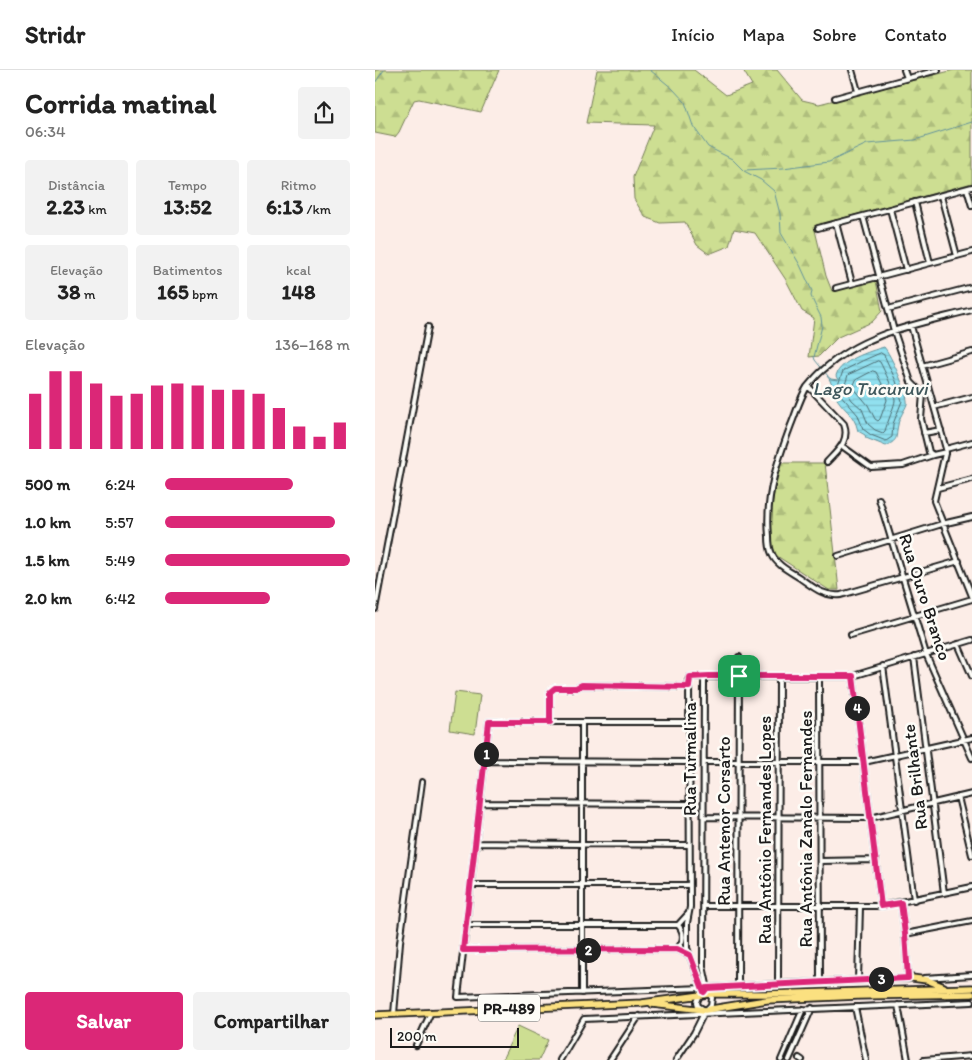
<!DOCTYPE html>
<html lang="pt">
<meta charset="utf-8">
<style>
:root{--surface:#fff;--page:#f2f2f2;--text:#222;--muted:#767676;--line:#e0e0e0;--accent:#db2777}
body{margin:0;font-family:Itim,sans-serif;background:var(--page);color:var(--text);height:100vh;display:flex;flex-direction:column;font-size:19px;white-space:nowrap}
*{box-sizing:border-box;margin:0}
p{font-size:16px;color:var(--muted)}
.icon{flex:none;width:28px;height:28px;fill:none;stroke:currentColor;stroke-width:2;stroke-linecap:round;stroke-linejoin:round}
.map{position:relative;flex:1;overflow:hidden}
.details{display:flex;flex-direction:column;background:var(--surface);width:375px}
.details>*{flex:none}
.scale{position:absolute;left:15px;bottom:12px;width:129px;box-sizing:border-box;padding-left:5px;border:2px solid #1c1c1c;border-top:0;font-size:14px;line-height:18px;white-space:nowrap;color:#1c1c1c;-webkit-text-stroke:4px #fdfcf7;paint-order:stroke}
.pin{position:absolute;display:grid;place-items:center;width:42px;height:42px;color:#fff;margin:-21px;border-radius:10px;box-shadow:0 2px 8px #0006}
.km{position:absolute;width:25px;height:25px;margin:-12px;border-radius:50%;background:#222;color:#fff;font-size:14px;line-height:25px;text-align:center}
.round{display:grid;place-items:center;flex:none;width:52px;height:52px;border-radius:5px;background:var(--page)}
.overview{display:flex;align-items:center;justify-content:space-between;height:85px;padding:0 25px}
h1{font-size:28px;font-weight:700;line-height:38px}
.stats{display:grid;grid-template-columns:repeat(3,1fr);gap:8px;height:85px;padding:5px 25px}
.stats div{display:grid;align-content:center;border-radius:5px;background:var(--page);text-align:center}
.stats b{font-size:21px;font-weight:700}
.stats small{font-size:14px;font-weight:400}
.stats p{font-size:14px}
.chart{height:140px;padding:10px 25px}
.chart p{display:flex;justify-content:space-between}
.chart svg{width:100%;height:90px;margin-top:5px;stroke:var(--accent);stroke-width:6}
.action{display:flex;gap:10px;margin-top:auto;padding:10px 25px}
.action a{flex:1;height:58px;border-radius:5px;background:var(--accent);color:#fff;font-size:20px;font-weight:700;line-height:58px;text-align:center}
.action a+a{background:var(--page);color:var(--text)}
ul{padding:0 25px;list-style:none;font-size:16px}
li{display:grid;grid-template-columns:80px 60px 1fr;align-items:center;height:38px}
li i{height:12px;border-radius:6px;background:var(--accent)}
header{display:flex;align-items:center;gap:30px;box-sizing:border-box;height:70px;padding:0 25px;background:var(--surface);border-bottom:1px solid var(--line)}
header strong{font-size:24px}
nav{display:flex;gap:28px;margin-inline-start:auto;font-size:18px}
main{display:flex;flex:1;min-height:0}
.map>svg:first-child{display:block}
.grass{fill:#cdde92;stroke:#747d57}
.forest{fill:url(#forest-firs);stroke:#747d57}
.water{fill:url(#water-rules);stroke:#62929b}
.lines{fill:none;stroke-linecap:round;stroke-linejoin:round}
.shore{stroke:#4b6a70;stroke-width:1}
.stream{stroke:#62929b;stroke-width:1}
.street-casing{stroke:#1c1c1c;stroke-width:8}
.primary-casing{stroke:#1c1c1c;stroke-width:9}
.street{stroke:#fdfcf7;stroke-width:4}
.primary{stroke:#fbe080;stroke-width:5.5}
.route-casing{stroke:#fff;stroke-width:10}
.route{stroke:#db2777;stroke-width:6}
.labels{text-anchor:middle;stroke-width:5;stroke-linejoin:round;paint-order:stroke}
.shield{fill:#fdfcf7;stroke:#605f5e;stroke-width:1}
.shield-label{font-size:16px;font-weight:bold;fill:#1c1c1c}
.street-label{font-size:18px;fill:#1c1c1c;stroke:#fdfcf7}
.water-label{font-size:19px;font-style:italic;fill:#3f575b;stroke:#fdfcf7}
</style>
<header>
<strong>Stridr</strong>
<nav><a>Início</a><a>Mapa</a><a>Sobre</a><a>Contato</a></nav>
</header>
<main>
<section class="details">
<div class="overview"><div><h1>Corrida matinal</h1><p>06:34</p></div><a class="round"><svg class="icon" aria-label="share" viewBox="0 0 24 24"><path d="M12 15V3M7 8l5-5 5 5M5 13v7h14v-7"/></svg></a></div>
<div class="stats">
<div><p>Distância</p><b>2.23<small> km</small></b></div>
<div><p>Tempo</p><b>13:52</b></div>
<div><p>Ritmo</p><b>6:13<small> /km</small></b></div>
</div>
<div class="stats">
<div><p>Elevação</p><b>38<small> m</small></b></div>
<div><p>Batimentos</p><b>165<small> bpm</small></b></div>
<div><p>kcal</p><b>148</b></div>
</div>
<div class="chart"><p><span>Elevação</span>136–168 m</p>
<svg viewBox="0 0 160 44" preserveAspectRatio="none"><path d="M5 44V17M15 44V6M25 44V6M35 44V12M45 44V18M55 44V17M65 44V13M75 44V12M85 44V13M95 44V15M105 44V15M115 44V17M125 44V24M135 44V33M145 44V38M155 44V31"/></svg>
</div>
<ul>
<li><b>500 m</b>6:24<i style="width:69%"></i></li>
<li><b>1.0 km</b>5:57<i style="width:92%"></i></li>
<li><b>1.5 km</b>5:49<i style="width:100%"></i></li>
<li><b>2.0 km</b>6:42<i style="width:57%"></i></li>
</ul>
<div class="action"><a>Salvar</a><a>Compartilhar</a></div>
</section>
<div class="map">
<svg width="597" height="990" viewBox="0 0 597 990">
<defs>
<pattern id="forest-firs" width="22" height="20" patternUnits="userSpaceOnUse" patternTransform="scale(1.25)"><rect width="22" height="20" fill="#cdde92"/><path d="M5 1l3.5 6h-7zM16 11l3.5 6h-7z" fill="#afbe7d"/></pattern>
<pattern id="water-rules" width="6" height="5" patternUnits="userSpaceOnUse" patternTransform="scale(1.25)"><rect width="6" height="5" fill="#91e0ef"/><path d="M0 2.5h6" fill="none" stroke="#7cc0cc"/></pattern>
</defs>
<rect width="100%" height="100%" fill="#fcede7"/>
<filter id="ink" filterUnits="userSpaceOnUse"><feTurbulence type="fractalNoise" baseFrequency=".02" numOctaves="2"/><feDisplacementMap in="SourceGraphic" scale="10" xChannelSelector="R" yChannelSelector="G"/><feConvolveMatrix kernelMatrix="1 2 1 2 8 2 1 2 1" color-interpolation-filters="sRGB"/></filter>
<g filter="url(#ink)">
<path class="grass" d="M80 622 105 625 100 664 75 660Z
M143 956 173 970 164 990H127Z"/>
<path class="forest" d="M0 0H124L106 42 44 29 39 30 24 62 20 67 0 63Z
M222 0H319L351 25 377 15 368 0H402L427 30 444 34 579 0H597V113L439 156 451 206 457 221 501 211 507 241 497 252 463 267 444 286 434 287 439 248 427 241 411 210 380 163 359 159 354 176 334 184 322 175 310 152 285 153 270 147 259 129 258 107 279 55 211 53Z
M407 393H450L464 520H454L402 486C387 471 400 411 407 393Z"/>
<path class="water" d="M509 277C515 283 534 325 532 334 530 340 524 347 523 355 520 367 525 369 511 376L491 368 490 365 483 361C479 342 467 340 460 325 456 318 458 313 452 306L456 309 463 310 461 306C464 291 495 281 509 277Z"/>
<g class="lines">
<path class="shore" d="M506 283 509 285 521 311 527 331 518 354 517 367 511 371 496 365 488 359 483 345 464 323 463 315 468 301 487 291Z
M503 291 505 292C509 300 520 322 520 330 520 335 512 353 510 361L508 363 500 360 493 354 487 339 477 330 469 318 473 305Z
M498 301 501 302 508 316 512 330 505 349 503 351 500 349 493 335 478 317 481 310Z"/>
<path class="stream" d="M275 0 298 19 310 32 318 56 333 77 357 89 369 101 386 110 399 121 405 144 406 163 425 195 437 221 436 226 439 233 446 247 447 256 439 287 440 290 453 306
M0 13 9 0
M370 100 408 98 454 92 492 74 540 70 597 52"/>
<defs>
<path id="street" d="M477 0 483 21
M529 0 532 8
M460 28 563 0
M592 119 597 136
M566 126 582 186
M540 132 555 193
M515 139 531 200
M488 146 519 261 536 312 548 324 546 349 554 382 558 385 571 382
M461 153 477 213
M443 158 597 117
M461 218 597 182
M513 239 597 217
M536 256 571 379 559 431 597 526
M547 296 597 282
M433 316 469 354C475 371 463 380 452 392
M559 337 597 327
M549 363 566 360
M467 376 496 397 528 395 558 385
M571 379 597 372
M563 418 597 409
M504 429 551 584 597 688
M463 486 567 454 597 447
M584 491 466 525C449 527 438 517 425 508 416 502 401 495 397 484 394 478 394 472 394 466 390 426 402 392 416 355 421 343 425 328 432 317 437 311 442 305 448 300 489 262 544 254 597 240
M0 539 53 257
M476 565 597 529
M583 574 597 606
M539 587 569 823
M508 596 539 830
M478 606 506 836
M330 607H315L314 609 315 837 312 853V878L329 922 334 924 337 928 336 935 333 938
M444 607 445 912
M175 652V622L180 618H201L207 615 314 617
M314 652H114L83 927 328 918
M110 691 313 692
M329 692H489L597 668
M583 727 597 785
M105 733 313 734
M329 747 495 748 597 724
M100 773 314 775
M445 791 501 790
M96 815H314
M526 833 530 864 533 909
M329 836H506L597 817
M91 855H303C310 863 309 872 302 879
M303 855 313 844
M530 864 597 851
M88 880 302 879 314 885
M549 908 597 905
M483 910 485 837
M403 914 404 607
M363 916 364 587
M332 918 403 914 537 908
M207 923V652
M334 924 328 896 329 610 330 607 478 606 597 570
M325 925 322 932 323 936 328 939
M523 935 533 990
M480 937 491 990
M19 944 25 872 47 712
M41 975 56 942
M424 988 427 990
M185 990 209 949 597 932
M235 990 264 946
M301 990 319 963 329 943
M406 990 428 939
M414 990 437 938
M549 990 597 986"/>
<path id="primary" d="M537 908 552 910 569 917
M277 934 330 940 392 930 484 926 597 924
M0 945 267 933 334 924H392L597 918"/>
</defs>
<use href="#street" class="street-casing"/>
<use href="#primary" class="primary-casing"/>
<use href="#street" class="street"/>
<use href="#primary" class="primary"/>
</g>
</g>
<g class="lines" filter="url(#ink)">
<defs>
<path id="route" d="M334 606H478L506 836 526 833 530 864 533 908 332 918 329 922 315 885 302 879 88 880 114 652H175V622L180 618H201L207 615 314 617 315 607Z"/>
</defs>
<use href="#route" class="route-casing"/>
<use href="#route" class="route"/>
</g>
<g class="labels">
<rect class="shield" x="103" y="924.5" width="62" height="27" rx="4"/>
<g class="shield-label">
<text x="134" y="944">PR-489</text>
</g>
<g class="street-label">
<text transform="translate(550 527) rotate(72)" y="6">Rua Ouro Branco</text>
<text transform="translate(315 689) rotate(-90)" y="6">Rua Turmalina</text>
<text transform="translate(540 707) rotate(-97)" y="6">Rua Brilhante</text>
<text transform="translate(349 751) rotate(-90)" y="6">Rua Antenor Corsarto</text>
<text transform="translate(431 759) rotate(-90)" y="6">Rua Antônia Zanalo Fernandes</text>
<text transform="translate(390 760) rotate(-90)" y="6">Rua Antônio Fernandes Lopes</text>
</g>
<g class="water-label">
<text x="495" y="325">Lago Tucuruvi</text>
</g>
</g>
</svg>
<div class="scale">200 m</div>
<div class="pin" style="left:364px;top:606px;background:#1e9e55"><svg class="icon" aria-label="arrive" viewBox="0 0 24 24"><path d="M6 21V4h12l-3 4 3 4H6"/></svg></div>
<b class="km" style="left:111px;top:684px">1</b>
<b class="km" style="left:213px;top:880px">2</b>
<b class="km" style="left:506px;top:909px">3</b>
<b class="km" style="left:482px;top:638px">4</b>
</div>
</main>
